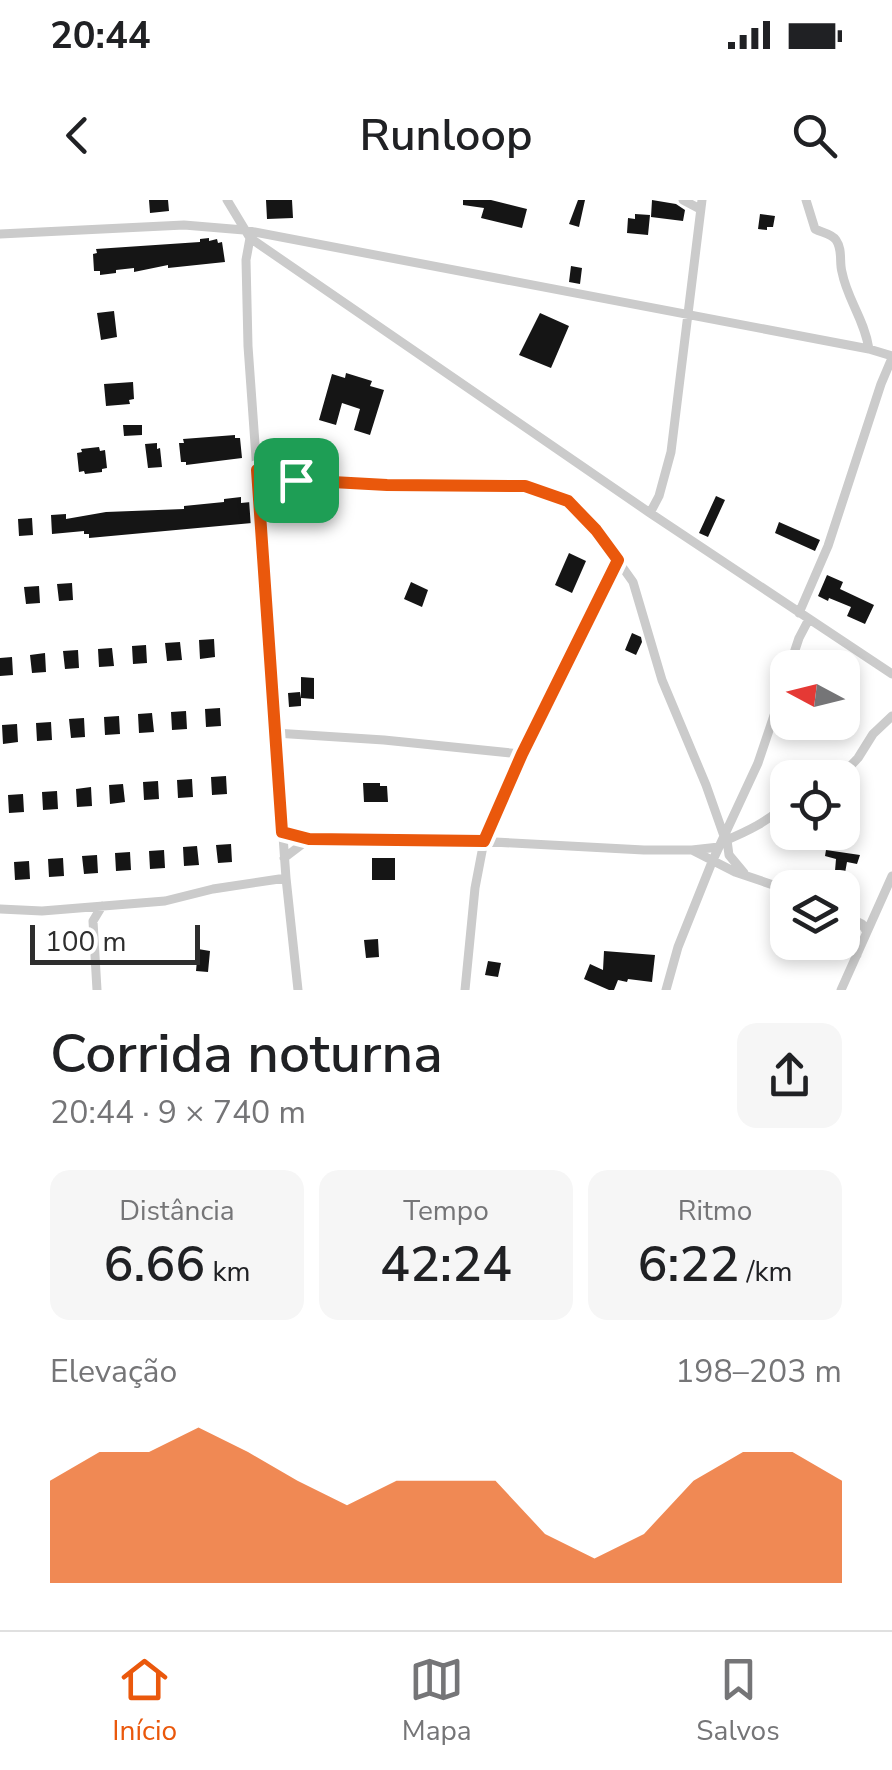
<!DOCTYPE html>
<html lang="pt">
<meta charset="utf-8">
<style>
:root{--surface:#fff;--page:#f6f6f6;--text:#202124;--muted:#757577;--line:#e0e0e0;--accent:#ea580c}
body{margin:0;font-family:"Nunito Sans",sans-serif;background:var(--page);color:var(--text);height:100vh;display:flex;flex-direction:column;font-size:38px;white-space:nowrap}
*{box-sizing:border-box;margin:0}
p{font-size:32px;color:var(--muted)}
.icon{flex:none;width:55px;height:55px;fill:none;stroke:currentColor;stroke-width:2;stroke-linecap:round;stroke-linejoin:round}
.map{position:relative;height:790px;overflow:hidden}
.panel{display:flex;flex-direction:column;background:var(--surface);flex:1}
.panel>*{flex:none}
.needle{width:65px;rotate:277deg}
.controls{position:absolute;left:770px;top:450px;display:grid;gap:20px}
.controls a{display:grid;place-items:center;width:90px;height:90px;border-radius:20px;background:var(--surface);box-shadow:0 5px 15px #0003;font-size:50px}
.scale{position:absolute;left:30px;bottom:25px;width:170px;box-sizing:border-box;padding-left:10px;border:5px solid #2e2e2e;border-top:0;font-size:28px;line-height:35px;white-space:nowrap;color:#2e2e2e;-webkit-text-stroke:8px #fff;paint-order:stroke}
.pin{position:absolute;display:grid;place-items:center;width:85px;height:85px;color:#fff;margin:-42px;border-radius:20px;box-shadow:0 5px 15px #0006}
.round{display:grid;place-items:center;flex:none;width:105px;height:105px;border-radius:20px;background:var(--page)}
.overview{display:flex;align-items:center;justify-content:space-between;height:170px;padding:0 50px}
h1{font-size:55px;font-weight:600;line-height:75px}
.figures{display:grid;grid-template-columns:repeat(3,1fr);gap:15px;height:170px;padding:10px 50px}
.figures div{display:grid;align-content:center;border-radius:20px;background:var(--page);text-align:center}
.figures b{font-size:50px;font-weight:600}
.figures small{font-size:28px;font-weight:400}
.figures p{font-size:28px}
.chart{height:280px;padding:20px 50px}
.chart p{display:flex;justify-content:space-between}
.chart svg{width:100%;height:180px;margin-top:10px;fill:var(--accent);opacity:.7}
.status{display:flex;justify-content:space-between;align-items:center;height:70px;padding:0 50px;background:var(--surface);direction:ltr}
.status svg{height:28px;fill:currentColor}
header{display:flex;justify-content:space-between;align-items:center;height:130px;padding:0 50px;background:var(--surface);font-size:45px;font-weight:600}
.tab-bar{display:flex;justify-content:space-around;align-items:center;height:140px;border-top:2px solid var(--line);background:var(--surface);font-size:28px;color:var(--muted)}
.tab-bar a{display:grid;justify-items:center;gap:5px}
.tab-bar .on{color:var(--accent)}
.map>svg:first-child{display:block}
.building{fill:#151515}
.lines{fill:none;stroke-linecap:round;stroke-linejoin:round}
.street{stroke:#cbcbcb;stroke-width:9}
.route-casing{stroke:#fff;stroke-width:20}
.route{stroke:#ea580c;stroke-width:12}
</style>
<div class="status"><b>20:44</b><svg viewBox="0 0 49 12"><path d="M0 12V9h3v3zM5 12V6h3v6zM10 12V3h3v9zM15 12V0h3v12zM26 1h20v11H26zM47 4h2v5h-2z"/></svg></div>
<header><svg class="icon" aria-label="back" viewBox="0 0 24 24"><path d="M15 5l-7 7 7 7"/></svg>Runloop<svg class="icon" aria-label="search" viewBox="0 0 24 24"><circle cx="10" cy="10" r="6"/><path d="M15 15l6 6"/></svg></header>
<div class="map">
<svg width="892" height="790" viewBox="0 0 892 790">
<rect width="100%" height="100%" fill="#fff"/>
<path class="building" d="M149 0H168L169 11 150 13Z
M266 0H292L293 18 267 19Z
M463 0H491L527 9 522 28 481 18 484 8 463 5Z
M578 0H585L579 27 569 24Z
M652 0 676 4 685 10 683 21 651 17Z
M635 14 650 15 648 35 627 33 628 18 635 19Z
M760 14 775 16 773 27H767V30L758 29Z
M209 38V41L217 39 218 43 222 42 225 62 168 68V65L134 72V68L116 70V73L100 75V71H94L93 54 97 53 96 49 200 42V39Z
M571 66 582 68 580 84 569 82Z
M114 111 117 137 101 140 97 113Z
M540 113 569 126 551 168 519 155Z
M346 173 372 181 370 186 384 190 370 235 354 230 360 209 342 203 336 225 319 220 332 174 345 178Z
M133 182 134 199 129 200 130 204 106 206 104 184Z
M123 225H142V235L124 236Z
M235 235V238H240L242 258 186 265V262H181L179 243H184L183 239Z
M157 243V249L160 248 162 267 148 268 145 244Z
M99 247 100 251 105 250 107 268 102 269V272L85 274 84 271 79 272 77 253 82 252 81 249Z
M716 296 725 300 708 337 699 333Z
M241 297V303L251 302 252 323 89 338V334H84V331L52 334 51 315 66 314V319L106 312 184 309V306L224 302V299Z
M32 318 33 335 19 336 18 319Z
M779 322 820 340 815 351 775 333Z
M569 353 586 361 572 393 555 385Z
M827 375 843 382 840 389 874 405 865 424 847 416 851 407 829 398 828 401 818 396Z
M411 382 428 390 422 407 404 399Z
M72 383 73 400 59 401 57 384Z
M39 386 40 403 26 404 24 387Z
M632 433 641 437 642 442 636 455 625 450Z
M214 439 215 457 200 459 199 440Z
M180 442 182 460 167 461 165 443Z
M146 445 147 463 133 464 132 446Z
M112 448 114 466 99 467 98 449Z
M78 450 79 468 65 469 63 451Z
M45 453 46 472 32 473 30 455Z
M12 457 13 475 0 476V458Z
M301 477 314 478V499L301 498V506L289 507 288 493 300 492 301 498Z
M220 508 221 526 206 527 205 509Z
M186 511 187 529 172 530 171 512Z
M152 513 154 532 139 533 138 514Z
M119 516 120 534 105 535 104 517Z
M84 518 85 537 71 538 69 519Z
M51 522 52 540 37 541 36 523Z
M17 524 18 542 3 544 2 525Z
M226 576 227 594 212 595 211 577Z
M192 579 193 597 178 598 177 580Z
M158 581 159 599 144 600 143 582Z
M363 583H380V586H387L388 602H364Z
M123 584 125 602 110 604 109 585Z
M91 587 92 606 77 607 76 589Z
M57 591 58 609 43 610 42 592Z
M23 594 24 612 9 613 8 595Z
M231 644 232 662 218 663 216 645Z
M197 646 199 665 184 666 183 647Z
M164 650 165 668 150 669 149 651Z
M826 650 860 655 857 664 847 662 845 673 835 671 836 659 825 656Z
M130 652 131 670 116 671 115 653Z
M97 655 98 673 84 674 82 656Z
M63 658 64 676 49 677 48 659Z
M372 658H395V680H372Z
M29 661 30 679 15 680 14 662Z
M378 739 379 757 366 758 364 740Z
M198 749 210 751 208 772 196 771Z
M604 751 655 755 652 782 628 779 627 782 618 780 614 790H609L584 779 590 764 603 770Z
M488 761 501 763 498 777 485 775Z"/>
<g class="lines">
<path class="street" d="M227 0 250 38 650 313 892 474
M683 0 700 9
M806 0 815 29C822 33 831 33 836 40 843 50 839 62 842 72 847 99 864 118 869 149
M0 34 184 25 244 30 869 149 892 156
M250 38 246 60 248 146 286 678 298 790
M257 269 296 280 387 285 525 286 568 301 596 330 633 382 662 480 706 585 724 636
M650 313 659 296 671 252 702 0
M799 413 828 346 881 184 892 158
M789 468 799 438 809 419
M275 533 384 540 521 554
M839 578 858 558 873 534 892 516
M282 632 309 639 456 640 644 650H692L719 647
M727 640 729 655 744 673
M722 642C746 632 770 621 788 602
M692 650 735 672 788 690
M284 658 309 639
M0 709 42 711 165 701 213 689 286 678
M842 714 862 724 867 732
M840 742 849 751 857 755
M97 790 93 721 102 706
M465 790 475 688 484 641 521 554 618 360
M666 790 678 747 712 662 758 563 788 474
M841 790 892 676"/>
</g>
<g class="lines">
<defs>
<path id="route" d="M257 270 296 280 387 285 525 286 568 301 596 330 618 360 522 554 484 641 309 639 282 632Z"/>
</defs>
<use href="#route" class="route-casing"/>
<use href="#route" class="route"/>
</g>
</svg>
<div class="controls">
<a><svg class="needle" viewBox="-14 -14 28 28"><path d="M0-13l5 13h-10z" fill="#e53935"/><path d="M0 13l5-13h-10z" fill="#757577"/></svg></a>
<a><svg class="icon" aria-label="locate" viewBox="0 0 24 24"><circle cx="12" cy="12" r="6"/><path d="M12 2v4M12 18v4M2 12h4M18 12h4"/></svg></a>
<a><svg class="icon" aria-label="layers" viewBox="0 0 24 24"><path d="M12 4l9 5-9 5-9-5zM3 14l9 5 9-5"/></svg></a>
</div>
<div class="scale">100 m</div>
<div class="pin" style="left:296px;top:280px;background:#1e9e55"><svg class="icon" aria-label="arrive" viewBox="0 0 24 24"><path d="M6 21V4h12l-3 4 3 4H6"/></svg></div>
</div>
<section class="panel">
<div class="overview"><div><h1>Corrida noturna</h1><p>20:44 · 9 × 740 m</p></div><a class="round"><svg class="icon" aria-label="share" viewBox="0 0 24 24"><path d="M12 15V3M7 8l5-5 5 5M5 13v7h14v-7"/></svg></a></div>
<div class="figures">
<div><p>Distância</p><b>6.66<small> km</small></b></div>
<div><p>Tempo</p><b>42:24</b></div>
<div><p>Ritmo</p><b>6:22<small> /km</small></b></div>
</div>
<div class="chart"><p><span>Elevação</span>198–203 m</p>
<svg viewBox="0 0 160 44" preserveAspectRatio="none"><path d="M0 44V19L10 12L20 12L30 6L40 12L50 19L60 25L70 19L80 19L90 19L100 32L110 38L120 32L130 19L140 12L150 12L160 19V44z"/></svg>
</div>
</section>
<nav class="tab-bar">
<a class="on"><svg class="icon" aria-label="home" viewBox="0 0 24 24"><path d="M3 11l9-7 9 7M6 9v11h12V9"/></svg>Início</a>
<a><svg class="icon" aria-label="map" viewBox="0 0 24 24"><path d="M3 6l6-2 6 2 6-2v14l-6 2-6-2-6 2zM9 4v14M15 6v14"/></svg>Mapa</a>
<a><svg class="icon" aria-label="saved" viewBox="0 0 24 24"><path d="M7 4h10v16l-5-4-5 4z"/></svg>Salvos</a>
</nav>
